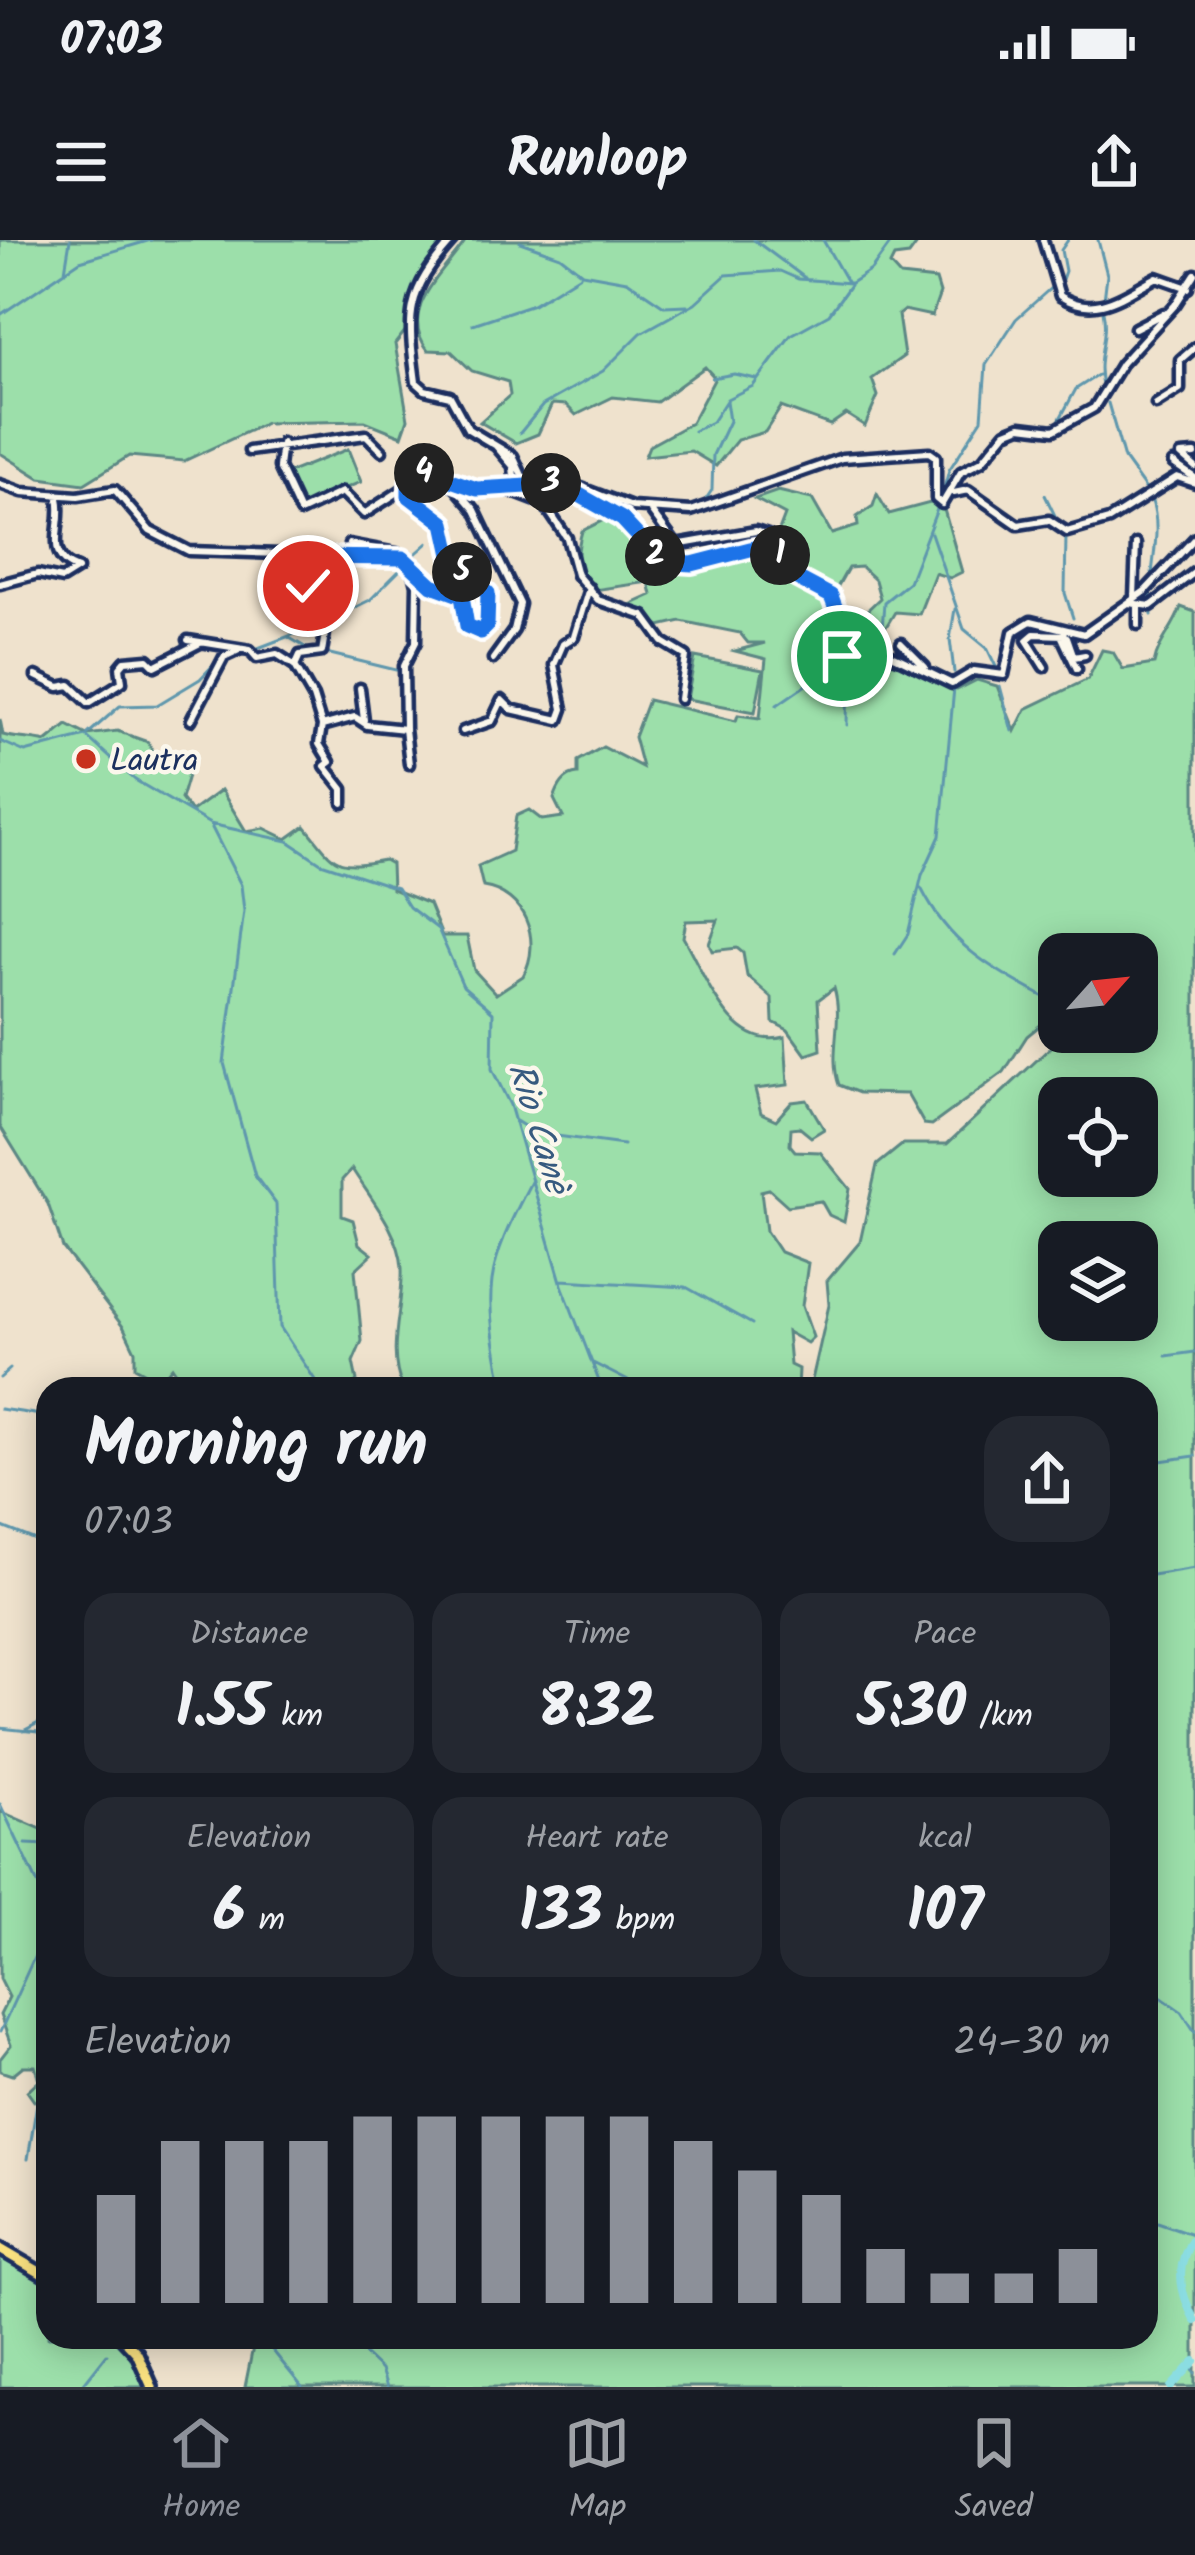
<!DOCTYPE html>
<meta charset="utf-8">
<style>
:root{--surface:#171b24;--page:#242831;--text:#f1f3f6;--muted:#9ea1a6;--line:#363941;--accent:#8c9099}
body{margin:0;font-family:Kalam,sans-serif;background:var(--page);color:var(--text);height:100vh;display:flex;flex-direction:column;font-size:45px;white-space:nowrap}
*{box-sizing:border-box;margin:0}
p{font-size:39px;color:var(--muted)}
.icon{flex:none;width:66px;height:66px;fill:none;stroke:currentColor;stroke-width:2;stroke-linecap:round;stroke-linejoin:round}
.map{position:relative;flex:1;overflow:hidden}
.sheet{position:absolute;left:36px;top:1137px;width:1122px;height:972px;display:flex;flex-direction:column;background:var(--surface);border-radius:36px;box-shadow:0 6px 30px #0003}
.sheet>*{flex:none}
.needle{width:78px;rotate:63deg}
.fabs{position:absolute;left:1038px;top:693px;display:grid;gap:24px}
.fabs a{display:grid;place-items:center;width:120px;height:120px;border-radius:24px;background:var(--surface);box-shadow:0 6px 30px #0003;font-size:60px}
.pin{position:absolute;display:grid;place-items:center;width:102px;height:102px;color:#fff;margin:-51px;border:6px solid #fff;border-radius:50%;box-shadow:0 3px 12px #0007}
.km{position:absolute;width:60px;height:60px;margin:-30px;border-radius:50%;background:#222;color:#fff;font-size:33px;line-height:60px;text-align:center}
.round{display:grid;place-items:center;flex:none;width:126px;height:126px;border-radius:36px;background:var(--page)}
.head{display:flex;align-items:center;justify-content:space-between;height:204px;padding:0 48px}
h1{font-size:66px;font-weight:600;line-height:90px}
.figures{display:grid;grid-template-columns:repeat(3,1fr);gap:18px;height:204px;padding:12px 48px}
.figures div{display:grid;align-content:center;border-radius:30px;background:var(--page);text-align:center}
.figures b{font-size:60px;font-weight:600}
.figures small{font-size:33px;font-weight:400}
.figures p{font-size:33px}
.chart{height:336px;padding:24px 48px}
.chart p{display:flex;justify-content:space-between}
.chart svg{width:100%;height:216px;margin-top:12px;stroke:var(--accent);stroke-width:6}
.status{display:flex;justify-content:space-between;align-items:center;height:84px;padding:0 60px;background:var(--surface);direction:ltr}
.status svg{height:33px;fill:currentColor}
header{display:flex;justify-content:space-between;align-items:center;height:156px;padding:0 48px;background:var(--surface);font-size:54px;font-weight:600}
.tabs{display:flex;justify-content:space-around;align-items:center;height:168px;border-top:3px solid var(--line);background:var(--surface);font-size:33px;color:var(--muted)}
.tabs a{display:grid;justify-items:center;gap:6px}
.tabs .on{color:var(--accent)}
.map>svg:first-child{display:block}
.green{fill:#9cdfaa;stroke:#5c8784;stroke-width:3;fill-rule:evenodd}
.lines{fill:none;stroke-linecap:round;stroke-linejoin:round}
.stream{stroke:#5e97ad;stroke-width:3}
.river{stroke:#8bdde2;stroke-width:8}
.minor-casing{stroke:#1b2f5e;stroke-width:15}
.major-casing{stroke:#1b2f5e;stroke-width:18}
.minor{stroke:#fbf7ec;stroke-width:6}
.major{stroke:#fae180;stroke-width:9}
.route-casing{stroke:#fff;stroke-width:24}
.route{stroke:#1a73e8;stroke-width:15}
.poi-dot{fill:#c8321e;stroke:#fbf7ec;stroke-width:4.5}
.labels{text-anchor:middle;stroke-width:9;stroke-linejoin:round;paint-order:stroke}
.poi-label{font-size:33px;fill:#1b2f5e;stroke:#fbf7ec;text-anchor:start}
.water-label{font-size:36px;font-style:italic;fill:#375a7f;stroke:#fbf7ec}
</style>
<div class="status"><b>07:03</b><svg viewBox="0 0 49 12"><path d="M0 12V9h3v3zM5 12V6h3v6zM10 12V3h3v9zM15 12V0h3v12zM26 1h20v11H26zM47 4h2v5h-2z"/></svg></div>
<header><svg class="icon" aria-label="menu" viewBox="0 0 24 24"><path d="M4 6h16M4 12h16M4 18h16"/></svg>Runloop<svg class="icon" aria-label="share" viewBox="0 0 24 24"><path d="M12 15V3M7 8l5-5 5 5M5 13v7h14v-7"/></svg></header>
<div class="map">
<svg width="1195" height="2147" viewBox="0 0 1195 2147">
<rect width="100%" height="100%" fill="#efe2cd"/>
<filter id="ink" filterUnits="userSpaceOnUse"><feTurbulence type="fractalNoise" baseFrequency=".00833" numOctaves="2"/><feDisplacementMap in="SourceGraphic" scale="24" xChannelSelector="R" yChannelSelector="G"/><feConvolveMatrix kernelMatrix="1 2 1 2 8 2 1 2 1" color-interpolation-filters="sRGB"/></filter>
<g filter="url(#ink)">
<path class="green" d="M0 0H449L411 53 406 90 395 104 408 179 402 196 365 181 266 183 184 221 129 216 84 244 40 238 0 213Z
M466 0H920L909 15 894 17 890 25 900 36 936 40 940 53 932 76 904 70 898 75 904 116 872 139 878 156 865 186 846 174 830 185 781 167 765 192 737 200 716 226 691 211 645 216 649 206 691 183 715 138 705 127 657 162 613 157 576 175 566 165 552 164 538 194 516 203 480 182 510 155 508 142 472 131 451 111 428 110C396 70 445 32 466 0Z
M348 209 361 242 298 268 285 234Z
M778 251 812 259 832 294 858 286 857 277 873 266 877 254 889 274 930 263 943 266 962 332 950 338 935 333 919 374 895 372 881 395 873 398 859 378 880 358 875 340 861 327 848 328 834 353 798 333 777 296 785 275 755 259Z
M606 273C629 287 645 322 670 327 703 334 743 301 774 314 786 320 788 334 799 342 809 350 821 353 831 362L840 420C859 434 875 420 896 423 919 426 935 444 957 450L977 440 997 446 1015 491 1026 469 1088 439 1102 410 1113 412 1123 429 1154 424C1159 400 1173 390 1181 367L1195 372V2147H245L255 2097H1146V1149H810L829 1065 827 1041 860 1002 877 925 903 904H947L1067 792H1137V714H1059V770L1027 796 1004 832 932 885 924 884 907 854 859 853 839 845C828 814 844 780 834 748L818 760 821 810 806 815 788 790 773 782 772 758 747 736 743 713 737 708 712 711 709 704 718 680 686 681 683 697C705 734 730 812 785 797L788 845 755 849 761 873 776 880 792 862 807 860 824 889 811 897 799 887 791 888 790 905 795 911 820 912 850 949 844 982 829 975 821 961 788 966 769 949 761 951 766 991 780 1012 808 1023 802 1066 813 1097 807 1103 787 1092 790 1125 798 1129 797 1149H403C385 1109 404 1069 402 1028 400 992 370 958 352 929L342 940V976L353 980 359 1004 372 1014 355 1030 362 1101 353 1122 357 1141 349 1149H187L172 1127 160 1141 135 1127V1111L124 1088 63 1008 48 964 0 886V479L3 495C17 499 31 498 46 502L67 485 87 495 117 491 148 502 160 524 176 522 189 532 181 559 191 572 221 550 246 591 264 588 287 599 305 586C336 623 332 630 384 620L391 624 392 649 429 664 442 696H467L474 730 496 754 523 736C543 699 524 653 483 647L478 626 511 611 516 576 529 570 542 580 563 577 554 559C558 547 564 535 578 534V521L603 507 642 527 634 497 648 460 736 481 738 475 760 478 766 419 735 411 765 403H748L740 393 681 381 660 386 630 365 652 355 649 342 594 350C576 331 575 315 582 291L602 281ZM1059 858H1137V936H1059ZM1059 1002H1137V1080H1059Z
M695 417 763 430 755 472 687 459Z
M0 1571 48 1592V1847L41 1860 34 1861 27 1851 39 1840 35 1826H23L12 1835 0 1831V1819L11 1805 0 1775 9 1757 0 1739Z
M0 2014 48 2041V2097H119L149 2147H0Z"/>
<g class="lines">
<path class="stream" d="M754 0 805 38
M823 0 847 42
M1098 0 1107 35 1104 60
M520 2 560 16 582 33 627 41 664 66 687 65
M65 31 70 0
M851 43 871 30 893 0
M1060 45 1065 31 1061 10 1068 0
M1103 71C1109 98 1094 121 1103 147
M0 75 80 21 151 0
M473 84 533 64 580 35
M712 138 734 134 756 139
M1108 163 1124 219 1147 251
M1056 186 1076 149 1098 135
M694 191 712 182 727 159 753 146 791 95 829 74 850 45
M520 193 543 165 603 131 641 93 695 63 726 35 780 31 798 39 850 43
M1045 255 1059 284
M706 259 712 250 713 215 729 181 726 161
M1151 259C1165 294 1145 337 1152 375
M941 260 949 230 982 179 986 125 1016 79 1053 46
M931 293 964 389 987 408 998 431
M1066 295 1065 353 1073 378
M411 318 428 303
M329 380 370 360 405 325
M882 390 884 362 909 342 939 264
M288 397 310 410
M253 410 323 383
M326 413 396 430
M954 432 950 399 955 369
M1000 446 1012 491
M777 465 839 422
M847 485 848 428
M88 494 120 466 157 465 200 439 219 419
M0 501 25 512 86 496 135 540 210 584 288 601 321 623 397 648 409 667 438 689 463 746 493 772 492 829 510 865 562 1045 602 1149
M210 584 241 645 244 671 224 823 255 936 276 964 280 1087 321 1149
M921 648C949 704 988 727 1042 756
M895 714 908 694 922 635 940 596 954 448
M524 848 535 845
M516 881 535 893 623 905
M561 1040 686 1047 752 1084
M1166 1116 1195 1112
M593 1123 644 1149
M0 1138 10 1129
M503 1149C483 1048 484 1031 532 940
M0 1169 48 1176
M1146 1223 1195 1216
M0 1286 48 1305
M1146 1336 1195 1328
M0 1488 48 1493
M23 1491 48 1478
M0 1564 48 1665
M26 1604 48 1605
M1146 1747 1182 1772 1195 1792
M0 1792 37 1711 36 1682 44 1657
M39 1869 48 1883
M28 1919 48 1794
M1146 1978 1195 1995
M346 2097 381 2130 387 2147
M265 2101 302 2147
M1191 2127 1195 2133
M81 2147 107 2114"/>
<path class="river" d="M1195 1996C1174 2024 1179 2051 1195 2081
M1171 2147 1195 2121"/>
<defs>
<path id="minor" d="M453 0C405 53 407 74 416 142L425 150 450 156 468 189 513 216 526 244
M1043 0 1060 56C1096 79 1123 55 1157 37L1188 48
M1135 88 1164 73
M1156 164 1180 149V120L1195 107
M282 203 279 227 300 272 342 252 364 274 431 231 481 249 560 244 623 279 653 315 676 326 754 308 772 310 784 317 797 337 831 356 840 380 839 409 847 422 892 415 952 444 974 431 1004 435 1013 392 1031 381 1084 394 1145 351 1195 298
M496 206 513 226 515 248
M249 211 366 195 382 211
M1195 214 1181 215 1195 227
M1173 223 1195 238
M451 242 475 270 520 364 514 390 493 419
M568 243 632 267 691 271 842 218 929 212 936 217V259L942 264 961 232 982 221 1006 192 1021 186 1054 190 1094 168 1121 124 1175 65 1195 34
M0 244 22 252 78 256 115 250 150 291 189 311 403 318 432 345 462 356 467 386 481 392 487 386 488 353 453 324 444 283 409 256 408 247
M510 251 544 264 567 298 577 335 598 360 644 376 663 402 686 416 680 459
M954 253 968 250 1018 285 1049 280 1067 292 1109 280 1177 237 1195 243
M58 258C65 285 41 316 78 329
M651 271 676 305 756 291 768 295 782 314
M349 304 397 313
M298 318 279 335 312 349 317 372 327 381 322 412 300 415 295 426 313 457 322 486
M0 344 38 334 62 339 78 329
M1134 357 1136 304
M1129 363 1151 366 1195 332
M1138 385V365
M1061 395 1077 429
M1067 397 1074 417 1085 415
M188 400 250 410 257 418 277 414 294 425
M901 403 925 427
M1044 427 1027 400 1034 394 1064 395
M36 436 59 447 70 445 89 463 122 442 120 427 125 421 148 419 155 426 200 403
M360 448 364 480
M191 480 224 417 239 410
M405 489 404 426 416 402 417 345 411 320
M463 491 492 481 502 460 511 469 559 480 563 469 554 425 563 404 574 397 589 348
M343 563V549L325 526 330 522 319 504 322 486 355 477 367 485 405 489 409 524"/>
<path id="major" d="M0 2009 48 2037
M122 2097 137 2113 152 2147"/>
</defs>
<use href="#minor" class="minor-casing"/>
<use href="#major" class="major-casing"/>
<use href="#minor" class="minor"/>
<use href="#major" class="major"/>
</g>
</g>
<g class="lines" filter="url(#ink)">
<defs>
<path id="route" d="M308 346 279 334 302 317 403 318 432 345 462 356 467 386 481 392 487 386 488 353 453 324 444 283 409 256V243L427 232 477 249 560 244 622 279 662 322 692 324 754 308 772 310 797 338 831 356 840 380 842 416"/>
</defs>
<use href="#route" class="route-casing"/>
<use href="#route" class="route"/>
</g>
<circle class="poi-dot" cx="86" cy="519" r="12"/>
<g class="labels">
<g class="poi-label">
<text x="110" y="531">Lautra</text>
</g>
<g class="water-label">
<text transform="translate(540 887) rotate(73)" y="13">Rio Canè</text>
</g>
</g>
</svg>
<div class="fabs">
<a><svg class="needle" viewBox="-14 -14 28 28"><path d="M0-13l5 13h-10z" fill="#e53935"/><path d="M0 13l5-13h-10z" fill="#9ea1a6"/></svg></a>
<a><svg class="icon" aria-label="locate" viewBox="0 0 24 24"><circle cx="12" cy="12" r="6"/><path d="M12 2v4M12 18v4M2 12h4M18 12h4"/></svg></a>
<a><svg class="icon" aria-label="layers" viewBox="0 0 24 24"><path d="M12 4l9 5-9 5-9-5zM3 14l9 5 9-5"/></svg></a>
</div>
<div class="pin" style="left:842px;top:416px;background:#1e9e55"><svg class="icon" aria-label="arrive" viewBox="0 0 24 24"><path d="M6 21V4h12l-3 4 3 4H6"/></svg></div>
<div class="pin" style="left:308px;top:346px;background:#d93025"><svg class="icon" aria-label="check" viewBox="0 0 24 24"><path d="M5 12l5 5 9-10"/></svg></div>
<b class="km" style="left:780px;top:315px">1</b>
<b class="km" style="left:655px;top:316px">2</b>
<b class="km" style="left:551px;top:243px">3</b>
<b class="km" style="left:424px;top:233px">4</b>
<b class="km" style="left:462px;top:332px">5</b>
<section class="sheet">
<div class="head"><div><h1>Morning run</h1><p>07:03</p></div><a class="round"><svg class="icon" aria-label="share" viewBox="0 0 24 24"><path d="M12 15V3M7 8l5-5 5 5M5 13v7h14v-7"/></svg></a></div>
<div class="figures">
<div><p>Distance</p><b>1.55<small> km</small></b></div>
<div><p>Time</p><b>8:32</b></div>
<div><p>Pace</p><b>5:30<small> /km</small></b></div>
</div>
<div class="figures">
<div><p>Elevation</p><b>6<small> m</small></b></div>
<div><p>Heart rate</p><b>133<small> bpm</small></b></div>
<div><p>kcal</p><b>107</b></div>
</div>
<div class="chart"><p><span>Elevation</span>24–30 m</p>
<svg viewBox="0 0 160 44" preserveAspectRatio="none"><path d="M5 44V22M15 44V11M25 44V11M35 44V11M45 44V6M55 44V6M65 44V6M75 44V6M85 44V6M95 44V11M105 44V17M115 44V22M125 44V33M135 44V38M145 44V38M155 44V33"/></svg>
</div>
</section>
</div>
<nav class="tabs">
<a class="on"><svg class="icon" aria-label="home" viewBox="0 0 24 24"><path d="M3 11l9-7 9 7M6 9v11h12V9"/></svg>Home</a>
<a><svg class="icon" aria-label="map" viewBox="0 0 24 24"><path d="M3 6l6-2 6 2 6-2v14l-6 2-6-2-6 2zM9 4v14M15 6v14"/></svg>Map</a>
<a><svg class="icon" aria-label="saved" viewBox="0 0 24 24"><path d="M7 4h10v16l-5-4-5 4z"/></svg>Saved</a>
</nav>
